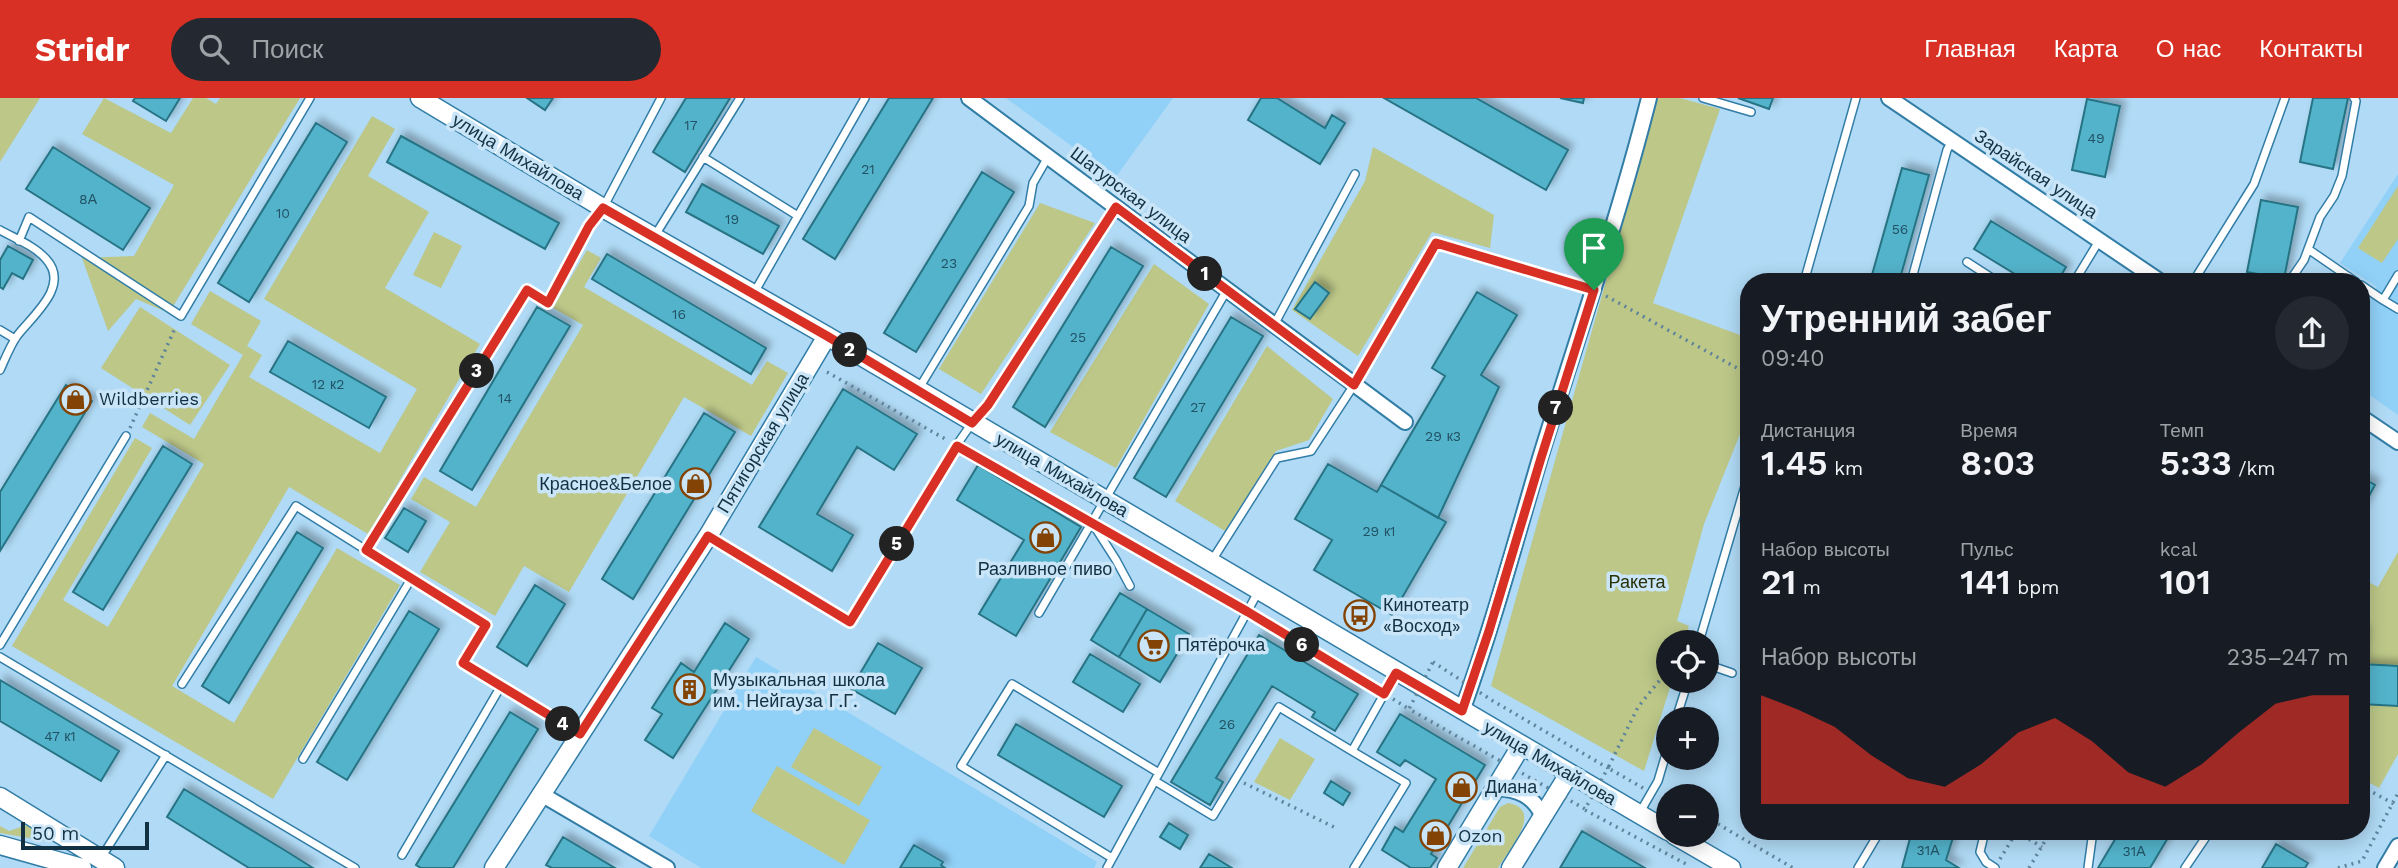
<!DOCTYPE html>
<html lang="ru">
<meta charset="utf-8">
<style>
:root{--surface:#171b24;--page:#242831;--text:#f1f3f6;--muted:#9ea1a6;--accent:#d93025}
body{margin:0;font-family:"Work Sans",sans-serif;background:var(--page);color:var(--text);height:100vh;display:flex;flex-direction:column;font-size:26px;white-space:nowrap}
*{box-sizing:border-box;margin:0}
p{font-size:23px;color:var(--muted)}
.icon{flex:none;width:38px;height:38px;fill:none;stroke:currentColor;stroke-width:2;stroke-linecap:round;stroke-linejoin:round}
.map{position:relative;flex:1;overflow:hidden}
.panel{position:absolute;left:1740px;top:175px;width:630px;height:567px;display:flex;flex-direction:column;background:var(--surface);border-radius:28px;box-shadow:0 4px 18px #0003}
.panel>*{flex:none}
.tools{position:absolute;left:1656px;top:532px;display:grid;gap:14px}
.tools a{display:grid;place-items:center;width:63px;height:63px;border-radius:50%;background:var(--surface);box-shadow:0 4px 18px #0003;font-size:35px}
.scale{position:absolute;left:21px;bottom:18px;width:128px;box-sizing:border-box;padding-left:7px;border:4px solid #123143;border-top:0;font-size:19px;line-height:24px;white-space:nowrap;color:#123143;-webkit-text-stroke:5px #c9e5f7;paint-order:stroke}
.pin{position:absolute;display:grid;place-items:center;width:60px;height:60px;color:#fff;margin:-72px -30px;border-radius:50% 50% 50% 0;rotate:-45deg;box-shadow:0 0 7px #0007}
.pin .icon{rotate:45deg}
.km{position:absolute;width:35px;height:35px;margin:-18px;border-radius:50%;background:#222;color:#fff;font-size:19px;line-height:35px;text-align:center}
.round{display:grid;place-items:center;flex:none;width:74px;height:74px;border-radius:37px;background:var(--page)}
.head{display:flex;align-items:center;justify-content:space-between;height:119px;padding:0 21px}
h1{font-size:38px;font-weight:600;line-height:52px}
.stats{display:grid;grid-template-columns:repeat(3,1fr);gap:10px;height:119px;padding:7px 21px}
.stats div{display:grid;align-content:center}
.stats b{font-size:35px;font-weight:600}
.stats small{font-size:19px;font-weight:400}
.stats p{font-size:19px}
.chart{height:196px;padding:14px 21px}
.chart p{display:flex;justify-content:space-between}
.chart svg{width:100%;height:126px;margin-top:7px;fill:var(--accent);opacity:.7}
header{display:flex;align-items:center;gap:42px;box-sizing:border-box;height:98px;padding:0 35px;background:var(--accent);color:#fff}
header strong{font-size:33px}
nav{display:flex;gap:38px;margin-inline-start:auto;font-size:24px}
.search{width:490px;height:63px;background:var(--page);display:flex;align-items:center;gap:18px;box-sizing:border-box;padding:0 24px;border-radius:38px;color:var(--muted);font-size:26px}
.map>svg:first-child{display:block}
.built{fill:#91d1f8}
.green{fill:#bcc788}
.building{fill:#52b3cb;stroke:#277384;stroke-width:2;filter:url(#shadow)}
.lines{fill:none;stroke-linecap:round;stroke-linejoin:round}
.service-casing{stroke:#327da6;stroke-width:10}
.minor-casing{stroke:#327da6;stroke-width:18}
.tertiary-casing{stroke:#327da6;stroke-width:21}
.path{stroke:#5f839a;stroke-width:3.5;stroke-dasharray:2 5;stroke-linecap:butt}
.service{stroke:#fff;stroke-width:7}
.minor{stroke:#fff;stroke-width:14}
.tertiary{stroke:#fff;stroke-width:18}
.route-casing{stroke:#fff;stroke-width:14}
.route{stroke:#d93025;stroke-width:9}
.labels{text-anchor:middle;stroke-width:7;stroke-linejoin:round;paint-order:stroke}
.number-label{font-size:14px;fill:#225265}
.street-label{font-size:18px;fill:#123143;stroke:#c9e5f7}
.poi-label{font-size:18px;fill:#123143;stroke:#c9e5f7;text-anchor:start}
.park-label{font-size:18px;fill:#2a3007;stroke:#c9e5f7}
</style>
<header>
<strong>Stridr</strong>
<div class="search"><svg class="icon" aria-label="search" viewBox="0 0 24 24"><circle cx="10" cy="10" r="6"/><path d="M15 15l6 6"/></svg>Поиск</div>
<nav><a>Главная</a><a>Карта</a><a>О нас</a><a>Контакты</a></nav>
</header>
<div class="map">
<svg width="2398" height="770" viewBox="0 0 2398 770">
<defs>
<filter id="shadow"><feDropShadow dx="5" dy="-5" stdDeviation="3.5" flood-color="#0004"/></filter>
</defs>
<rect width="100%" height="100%" fill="#b0daf5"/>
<path class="built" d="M1006 0H1173L1115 80Z
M2398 76V317L2361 291V214L2377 189 2340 165Z
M756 559 1097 764 1094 770H701L649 738Z"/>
<path class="green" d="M0 0H40L0 64Z
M104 0 171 35 193 0H206L216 6 220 0H300L169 215 136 201 108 233 82 160 134 158 174 87 82 36Z
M1658 0H1680L1720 11 1653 205 1748 240V316L1704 426 1677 523 1689 528 1684 544H1668V583H1672L1644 673 1491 588Z
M372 18 395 31 368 78 429 114 385 190 480 246 368 436 289 389 172 588 234 625 337 450 400 487 273 701 12 548 135 340 152 350 63 502 108 529 204 366 142 329 150 315 194 341 243 257 191 226 210 193 261 223 247 248 262 257 249 279 380 355 417 291 264 201Z
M1373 49 1494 117 1490 150 1432 134 1358 258 1292 212 1365 83Z
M2398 88V141L2382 165 2358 150Z
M1040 105 1095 125 981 296 939 271Z
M434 134 462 148 441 190 413 177Z
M587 152 601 160 584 189 752 287 767 263 788 275 751 338 684 299 569 494 524 468 495 518 420 474 450 424 411 401 424 379 476 409 583 227 553 210Z
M1154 166 1209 206 1116 370 1050 334Z
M140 209 230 267 190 327 101 270Z
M1267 248 1333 301 1309 342 1276 353 1225 433 1175 403Z
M2398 454V656L2379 690 2361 680V480L2378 489Z
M814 630 882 669 859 708 791 669Z
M1280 640 1315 661 1290 702 1254 684Z
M777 668 870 722 844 767 751 713Z
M1508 705C1545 711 1509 752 1498 770H1463L1500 709Z
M27 727 47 743 0 735V728L9 733Z"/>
<path class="building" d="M135 0H180L166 23 133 3Z
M527 0H553L545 12Z
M686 0H730L685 74 653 54Z
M889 0H933L835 161 803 141Z
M1261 0H1277L1325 30 1332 17 1345 25 1320 66 1248 22Z
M1384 0H1476L1568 52 1546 92Z
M1560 0H1584L1583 5Z
M1738 0H1773L1769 11Z
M2313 0H2348L2333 71 2300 64Z
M2087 1 2120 8 2105 79 2072 72Z
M316 25 347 44 249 204 218 185Z
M401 38 559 125 545 151 387 64Z
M53 49 150 110 123 152 26 91Z
M1902 70 1929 77 1899 184H1870Z
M982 74 1014 94 916 254 884 235Z
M702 86 779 128 763 156 686 114Z
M2261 102 2298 109 2284 181 2247 174Z
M1991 123 2066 169 2057 184H2028L1974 151Z
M8 148 33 162 23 181 12 175 3 191 0 189V162Z
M1111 149 1143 168 1045 329 1013 309Z
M607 156 766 250 751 276 592 181Z
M1315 184 1329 195 1310 221 1295 211Z
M1477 194 1517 217 1481 277 1499 289 1438 420 1381 387 1445 278 1432 270Z
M537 209 570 228 472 392 440 373Z
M1231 219 1263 238 1166 399 1134 380Z
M288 243 386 299 369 330 270 274Z
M66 287 92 303 0 453V394Z
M843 291 917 336 894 372 857 349 817 416 853 437 832 473 759 429Z
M704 315 735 334 633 501 602 481Z
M163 348 192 366 103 512 73 494Z
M1328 366 1377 394 1381 387 1446 424 1392 517 1314 472 1332 442 1295 421Z
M978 367 1081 429 1016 538 979 516 1024 442 957 402Z
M2361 379 2375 387 2361 413Z
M404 410 426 423 408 454 385 440Z
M297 434 323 450 229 605 202 588Z
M535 487 565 506 527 568 497 549Z
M1120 495 1147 511 1119 559 1091 542Z
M1147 511 1189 536 1160 584 1119 559Z
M409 513 439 531 347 682 317 664Z
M725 525 749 541 673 660 645 642 662 616 652 610 681 565 694 574Z
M2361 533H2364L2362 566 2398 568V608L2361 606Z
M1259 537 1358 596 1335 633 1312 619 1315 614 1272 588 1216 680 1223 684 1210 707 1171 684Z
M878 545 922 570 895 616 851 591Z
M1090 556 1140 586 1123 614 1073 584Z
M0 582 119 653 101 683 0 623Z
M510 614 538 631 453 770H421L416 767Z
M1400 616 1485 667 1431 756 1437 760 1430 770H1411L1382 752 1395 729 1403 734 1436 681 1405 662 1400 668 1377 654Z
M1016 626 1122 688 1104 719 998 657Z
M1331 683 1350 695 1343 707 1324 695Z
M184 691 286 753 313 770H249L167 719Z
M1169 725 1188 737 1180 751 1160 739Z
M1582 733 1645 770H1560Z
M1912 733H1955L1946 762 1959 770H1902Z
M2120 733H2172L2150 770H2098Z
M563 739 615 770H552L546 767Z
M2276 746 2308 765 2305 770H2262Z
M914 747 943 764 941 767 945 770H900Z
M1209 756 1232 770H1200Z"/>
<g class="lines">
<defs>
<path id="service" d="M1703 0 1751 14
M703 59 798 118
M0 132C14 140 35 148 46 161 71 188 32 218 17 238 10 248 5 261 0 272
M654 139 740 0
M19 143 29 119 181 218 310 0
M2308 151 2356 184
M1967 164 1998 184
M1804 184 1856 0
M1911 184 1947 52 1952 43
M2074 184 2099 143
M2193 184 2254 86 2285 0
M2289 184 2304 162 2320 119 2334 98 2342 78 2356 3 2354 0
M2361 187 2383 202 2398 177
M754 195 865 0
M2383 202 2398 211
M1274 227 1355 76
M0 232 15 241
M918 292 1029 108 1033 85 1048 59
M1093 426 1116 462 1130 488
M708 438 850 524 956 348 972 325 988 307 1116 109
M1211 464 1277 360 1311 353 1354 287 1405 200
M1039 515 1227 192
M1699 544 1748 378
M0 547 126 338
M0 559 355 770
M1706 566 1732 575
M182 586 296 408 366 452
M1676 621 1688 583
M579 636 463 565 486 527 366 452 527 192 548 205 589 128 603 110 661 0
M303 661 411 481
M1155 683 1213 718 1279 609 1352 653
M1639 716 1658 683 1668 649
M1985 733 1980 754 1986 764 1995 770
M402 757 501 588
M101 760 166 657
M1112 760 961 668 1012 586 1159 675
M1107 770 1258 494
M1354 770 1406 685 1352 653 1396 575
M1858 770 1880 733
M2088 770 2093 733
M2185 770 2210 733"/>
<path id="minor" d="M969 0 1405 324
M1889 0 2161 184
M2361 319 2398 344
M1462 613C1492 530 1515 445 1540 360 1577 240 1618 122 1649 0
M1496 690C1518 691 1534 698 1543 719
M541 696 667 770
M2385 770 2398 748"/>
<path id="tertiary" d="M420 0 603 110 827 238 1668 733
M0 699 115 770
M1674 737 1731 770
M0 747 82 770
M494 770 708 438 827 238
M1447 770 1521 648
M1511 770 1569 676"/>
</defs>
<use href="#service" class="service-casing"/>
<use href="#minor" class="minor-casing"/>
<use href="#tertiary" class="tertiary-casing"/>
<path class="path" d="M1410 191 1436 145 1579 188
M1606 198 1748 276
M827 274 947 342
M130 330 176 228
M966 353 1081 419
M1115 438 1239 509
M1258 520 1374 590
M1433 564 1493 603 1608 670 1585 711 1409 611Z
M1393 601 1409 611
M1244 685 1334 729
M2361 688 2398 708
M1643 690 1608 670 1638 609 1668 572
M1585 712 1686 766
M1706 719 1793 770
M2017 734 2042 749
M2000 761 2017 733
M2029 770 2051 733
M2338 770 2362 763 2398 695"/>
<use href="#service" class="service"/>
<use href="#minor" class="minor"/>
<use href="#tertiary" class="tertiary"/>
</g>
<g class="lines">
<defs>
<path id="route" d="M1116 109 1354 287 1436 145 1594 192 1541 360 1489 533 1462 613 1396 575 1384 596 1248 514 957 348 850 524 708 438 580 636 463 565 486 527 366 452 527 192 548 205 589 128 603 110 827 238 972 325 988 307Z"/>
</defs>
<use href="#route" class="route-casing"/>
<use href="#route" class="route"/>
</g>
<defs>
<symbol id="shop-ring" viewBox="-11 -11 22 22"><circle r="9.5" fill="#c9e5f7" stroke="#824304" stroke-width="1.5"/><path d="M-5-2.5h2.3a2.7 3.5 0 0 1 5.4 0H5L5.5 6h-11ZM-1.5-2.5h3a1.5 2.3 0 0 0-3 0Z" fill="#824304"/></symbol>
<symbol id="bus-ring" viewBox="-11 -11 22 22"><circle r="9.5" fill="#c9e5f7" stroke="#824304" stroke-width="1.5"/><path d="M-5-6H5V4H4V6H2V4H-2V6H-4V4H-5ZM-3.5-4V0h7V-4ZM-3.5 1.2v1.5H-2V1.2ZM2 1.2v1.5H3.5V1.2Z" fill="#824304"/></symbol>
<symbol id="supermarket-ring" viewBox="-11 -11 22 22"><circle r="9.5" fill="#c9e5f7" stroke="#824304" stroke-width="1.5"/><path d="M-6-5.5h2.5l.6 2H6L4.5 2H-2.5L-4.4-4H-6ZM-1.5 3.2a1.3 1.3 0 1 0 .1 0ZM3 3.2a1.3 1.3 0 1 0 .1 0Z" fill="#824304"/></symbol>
<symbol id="building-ring" viewBox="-11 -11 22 22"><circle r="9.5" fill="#c9e5f7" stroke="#824304" stroke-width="1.5"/><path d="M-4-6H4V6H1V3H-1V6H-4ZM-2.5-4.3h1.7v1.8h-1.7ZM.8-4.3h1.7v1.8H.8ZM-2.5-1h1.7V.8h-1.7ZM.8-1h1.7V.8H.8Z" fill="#824304"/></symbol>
</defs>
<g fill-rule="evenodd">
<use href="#shop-ring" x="58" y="284" width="35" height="35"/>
<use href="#shop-ring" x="678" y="368" width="35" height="35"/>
<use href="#shop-ring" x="1028" y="422" width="35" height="35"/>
<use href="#bus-ring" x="1342" y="500" width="35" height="35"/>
<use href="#supermarket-ring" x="1136" y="530" width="35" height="35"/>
<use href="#building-ring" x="672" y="574" width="35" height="35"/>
<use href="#shop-ring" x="1444" y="672" width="35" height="35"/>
<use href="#shop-ring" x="1418" y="720" width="35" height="35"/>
</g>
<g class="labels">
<g class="number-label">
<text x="691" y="32">17</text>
<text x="2096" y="45">49</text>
<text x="868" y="76">21</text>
<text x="88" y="106">8А</text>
<text x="283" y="120">10</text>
<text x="732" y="126">19</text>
<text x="1900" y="136">56</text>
<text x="949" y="170">23</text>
<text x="679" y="221">16</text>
<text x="1078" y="244">25</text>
<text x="328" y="291">12 к2</text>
<text x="505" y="305">14</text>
<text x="1198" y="314">27</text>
<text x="1443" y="343">29 к3</text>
<text x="1379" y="438">29 к1</text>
<text x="1227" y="631">26</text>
<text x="60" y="643">47 к1</text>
<text x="1928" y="757">31А</text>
<text x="2134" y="758">31А</text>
</g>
<g class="street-label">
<text transform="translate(518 59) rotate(31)" y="6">улица Михайлова</text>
<text transform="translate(2036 76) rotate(34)" y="6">Зарайская улица</text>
<text transform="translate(1131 97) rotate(37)" y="6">Шатурская улица</text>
<text transform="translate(763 345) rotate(-59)" y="6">Пятигорская улица</text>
<text transform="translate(1062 377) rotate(30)" y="6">улица Михайлова</text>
<text transform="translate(1550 665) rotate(30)" y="6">улица Михайлова</text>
</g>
<g class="poi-label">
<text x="99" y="307">Wildberries</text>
<text x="672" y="392" text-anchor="end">Красное&amp;Белое</text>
<text x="1045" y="477" text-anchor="middle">Разливное пиво</text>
<text x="1383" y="513">Кинотеатр<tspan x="1383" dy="21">«Восход»</tspan></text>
<text x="1177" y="553">Пятёрочка</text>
<text x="713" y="588">Музыкальная школа<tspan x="713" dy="21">им. Нейгауза Г.Г.</tspan></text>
<text x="1485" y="695">Диана</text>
<text x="1458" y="744">Ozon</text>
</g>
<g class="park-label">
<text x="1637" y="490">Ракета</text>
</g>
</g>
</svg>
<div class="tools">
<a><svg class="icon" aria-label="locate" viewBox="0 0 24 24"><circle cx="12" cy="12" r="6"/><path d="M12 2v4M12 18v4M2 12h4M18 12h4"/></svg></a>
<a>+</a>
<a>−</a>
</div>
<div class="scale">50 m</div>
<div class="pin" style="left:1594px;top:192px;background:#1e9e55"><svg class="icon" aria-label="arrive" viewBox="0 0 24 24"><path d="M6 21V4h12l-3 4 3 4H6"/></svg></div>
<b class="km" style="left:1205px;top:176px">1</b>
<b class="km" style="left:850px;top:252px">2</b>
<b class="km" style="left:477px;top:273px">3</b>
<b class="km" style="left:563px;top:626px">4</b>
<b class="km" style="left:897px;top:446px">5</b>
<b class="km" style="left:1302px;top:547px">6</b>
<b class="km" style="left:1556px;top:310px">7</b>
<section class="panel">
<div class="head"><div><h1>Утренний забег</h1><p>09:40</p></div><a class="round"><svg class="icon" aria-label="share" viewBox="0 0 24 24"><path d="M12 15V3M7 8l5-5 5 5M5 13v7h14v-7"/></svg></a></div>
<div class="stats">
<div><p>Дистанция</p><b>1.45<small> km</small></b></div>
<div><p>Время</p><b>8:03</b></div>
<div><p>Темп</p><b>5:33<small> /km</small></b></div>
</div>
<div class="stats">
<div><p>Набор высоты</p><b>21<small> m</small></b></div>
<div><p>Пульс</p><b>141<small> bpm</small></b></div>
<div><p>kcal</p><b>101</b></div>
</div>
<div class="chart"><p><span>Набор высоты</span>235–247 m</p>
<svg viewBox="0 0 160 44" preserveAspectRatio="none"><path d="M0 44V6L10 11L20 17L30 27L40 35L50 38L60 30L70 19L80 14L90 22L100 33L110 38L120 30L130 19L140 9L150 6L160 6V44z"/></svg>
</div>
</section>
</div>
